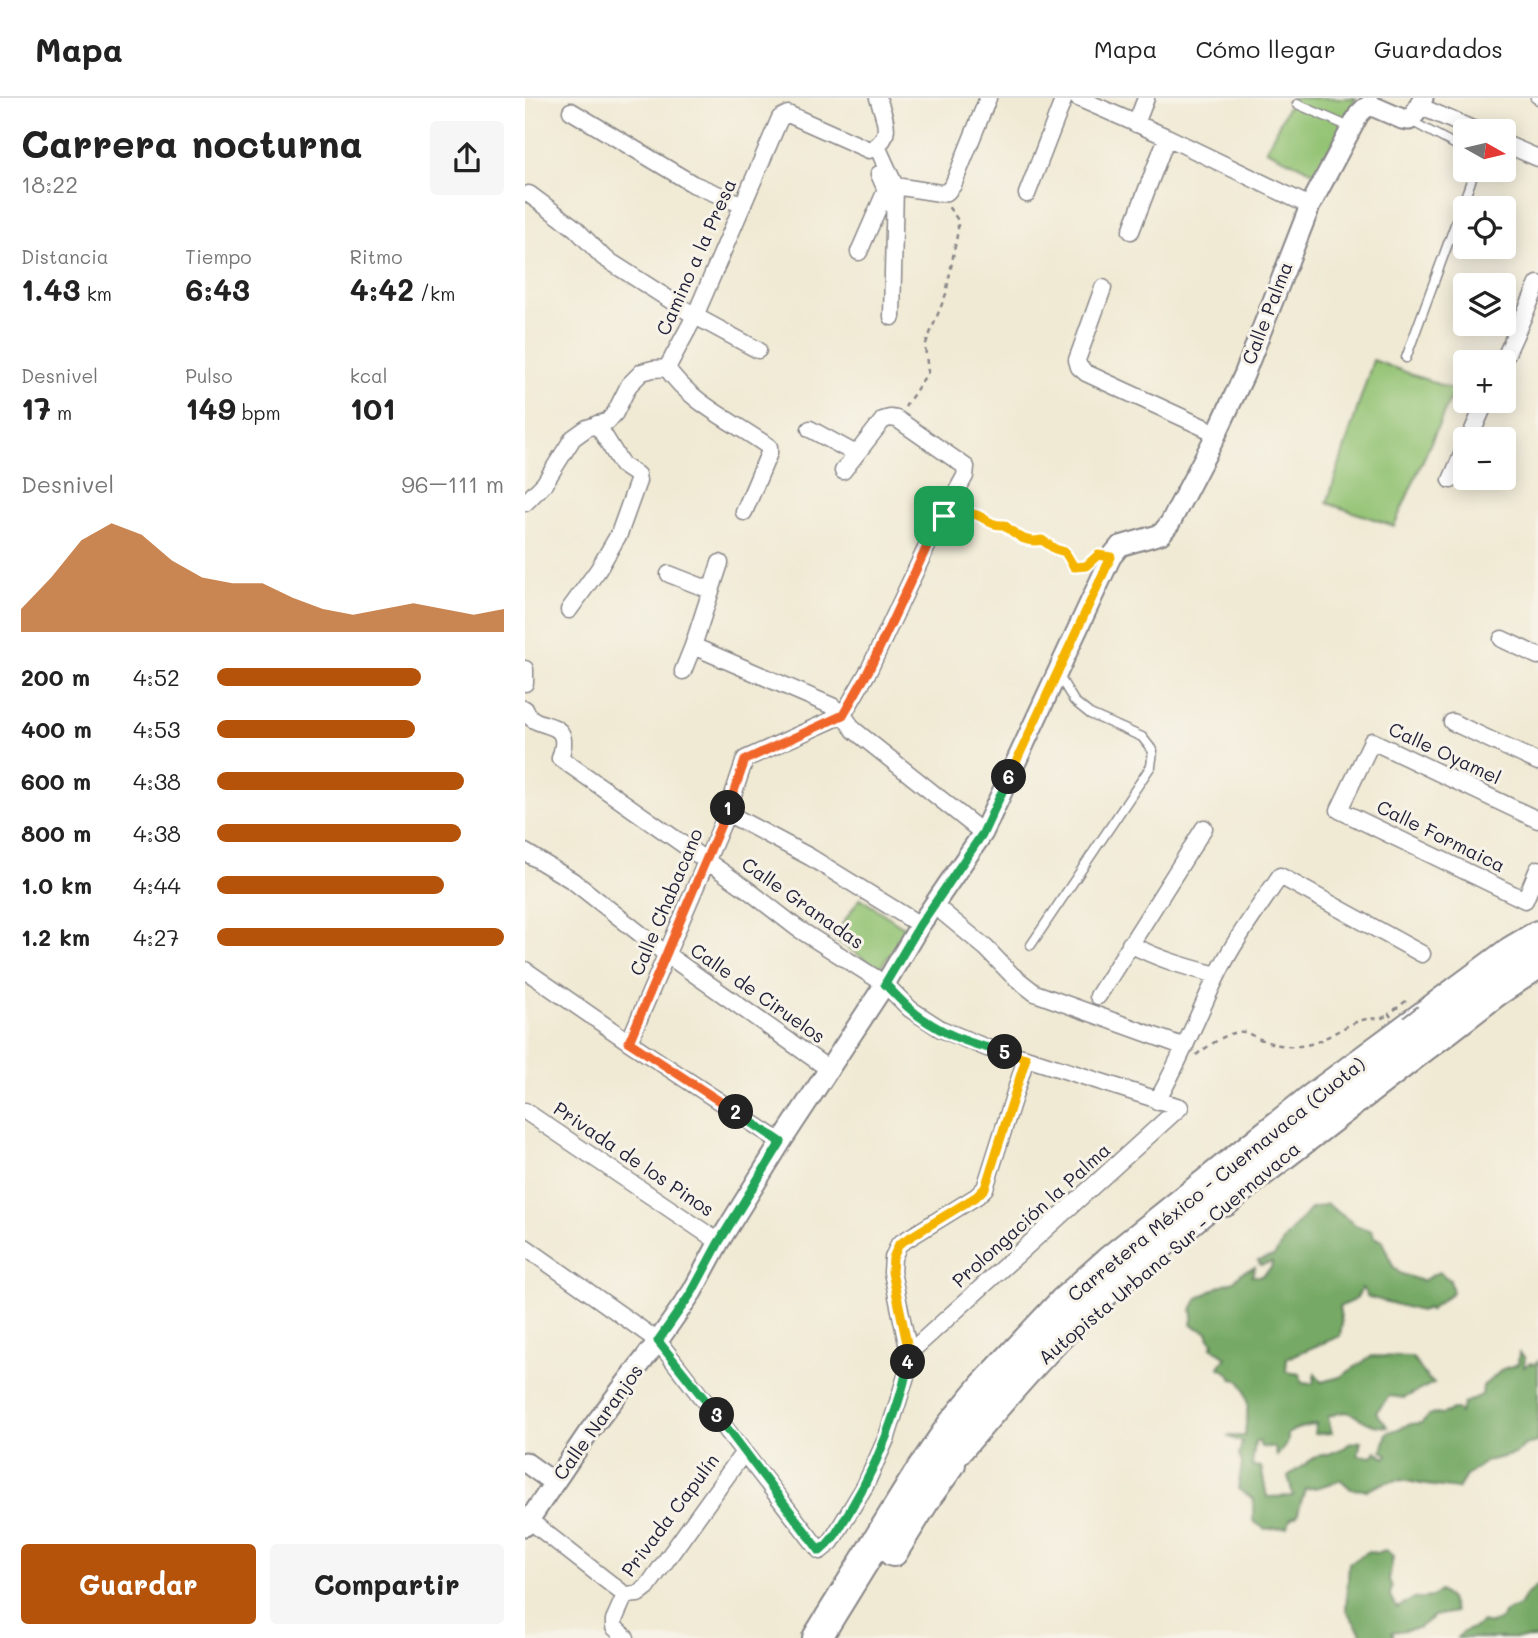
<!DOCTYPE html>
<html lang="es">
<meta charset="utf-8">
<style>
:root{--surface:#fff;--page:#f6f6f6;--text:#222;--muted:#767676;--line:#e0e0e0;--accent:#b45309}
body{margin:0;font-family:Mali,sans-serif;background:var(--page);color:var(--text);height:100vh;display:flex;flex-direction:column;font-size:26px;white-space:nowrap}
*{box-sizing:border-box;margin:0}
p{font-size:23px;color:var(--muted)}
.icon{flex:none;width:38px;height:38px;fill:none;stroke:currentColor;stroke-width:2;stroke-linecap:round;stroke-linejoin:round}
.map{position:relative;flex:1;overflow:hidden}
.drawer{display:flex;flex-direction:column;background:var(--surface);width:525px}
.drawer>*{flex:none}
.needle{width:46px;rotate:98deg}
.tools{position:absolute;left:928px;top:21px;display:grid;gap:14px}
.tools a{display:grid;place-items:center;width:63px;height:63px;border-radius:7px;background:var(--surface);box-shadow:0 4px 18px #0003;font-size:35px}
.pin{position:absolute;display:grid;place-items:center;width:60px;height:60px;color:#fff;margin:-30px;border-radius:14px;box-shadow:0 4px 10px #0006}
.km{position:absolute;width:35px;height:35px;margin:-18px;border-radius:50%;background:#222;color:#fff;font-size:19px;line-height:35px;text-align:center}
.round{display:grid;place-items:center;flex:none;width:74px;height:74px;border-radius:7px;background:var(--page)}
.headline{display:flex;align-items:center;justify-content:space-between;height:119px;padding:0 21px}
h1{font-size:38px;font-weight:700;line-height:52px}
.stats{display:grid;grid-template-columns:repeat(3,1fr);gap:10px;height:119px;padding:7px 21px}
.stats div{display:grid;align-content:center}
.stats b{font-size:30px;font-weight:700}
.stats small{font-size:19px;font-weight:400}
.stats p{font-size:19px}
.chart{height:196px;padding:14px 21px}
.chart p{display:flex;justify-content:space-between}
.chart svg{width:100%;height:126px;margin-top:7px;fill:var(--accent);opacity:.7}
.action{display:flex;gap:14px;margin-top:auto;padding:14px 21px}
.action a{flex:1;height:80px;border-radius:7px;background:var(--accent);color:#fff;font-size:28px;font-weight:700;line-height:80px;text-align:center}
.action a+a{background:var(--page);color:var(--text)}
ul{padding:0 21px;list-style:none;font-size:23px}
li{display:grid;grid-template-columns:112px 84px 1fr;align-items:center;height:52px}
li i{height:18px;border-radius:9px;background:var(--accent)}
header{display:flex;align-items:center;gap:42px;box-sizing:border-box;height:98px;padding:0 35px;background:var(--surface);border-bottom:2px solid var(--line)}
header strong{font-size:33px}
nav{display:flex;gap:38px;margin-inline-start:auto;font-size:24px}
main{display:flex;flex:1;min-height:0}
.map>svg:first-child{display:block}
.green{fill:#93c373;stroke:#5a7257;stroke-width:2}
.forest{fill:#76a965;stroke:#4c6650;stroke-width:2}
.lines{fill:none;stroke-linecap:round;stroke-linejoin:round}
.service-casing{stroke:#898688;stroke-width:11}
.minor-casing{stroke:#898688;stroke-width:19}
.tertiary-casing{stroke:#898688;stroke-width:23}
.motorway-casing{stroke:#898688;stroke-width:32}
.path{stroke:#898688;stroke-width:2.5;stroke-dasharray:5 5;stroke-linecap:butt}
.service{stroke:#fff;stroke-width:8}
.minor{stroke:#fff;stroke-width:16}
.tertiary{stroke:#fff;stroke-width:19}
.motorway{stroke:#fff;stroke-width:28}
.motorway-bridge-casing{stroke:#898688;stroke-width:32;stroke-linecap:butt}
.motorway-bridge{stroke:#fff;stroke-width:28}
.split-1-casing{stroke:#fff;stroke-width:14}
.split-2-casing{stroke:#fff;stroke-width:14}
.split-3-casing{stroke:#fff;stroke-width:14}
.split-4-casing{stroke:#fff;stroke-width:14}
.split-5-casing{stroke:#fff;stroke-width:14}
.split-6-casing{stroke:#fff;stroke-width:14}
.split-7-casing{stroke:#fff;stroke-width:14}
.split-1{stroke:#f0652b;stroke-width:9}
.split-2{stroke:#f0652b;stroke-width:9}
.split-3{stroke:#22a559;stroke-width:9}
.split-4{stroke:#22a559;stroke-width:9}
.split-5{stroke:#f5b400;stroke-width:9}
.split-6{stroke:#22a559;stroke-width:9}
.split-7{stroke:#f5b400;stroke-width:9}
.labels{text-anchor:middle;stroke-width:6;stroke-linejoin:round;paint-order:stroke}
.street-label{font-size:19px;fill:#22223b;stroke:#f7f3e8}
</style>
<header>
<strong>Mapa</strong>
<nav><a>Mapa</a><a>Cómo llegar</a><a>Guardados</a></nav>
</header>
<main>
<section class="drawer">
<div class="headline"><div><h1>Carrera nocturna</h1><p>18:22</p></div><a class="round"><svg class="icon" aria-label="share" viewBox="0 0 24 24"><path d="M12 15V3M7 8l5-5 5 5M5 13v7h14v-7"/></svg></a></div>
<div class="stats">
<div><p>Distancia</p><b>1.43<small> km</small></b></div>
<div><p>Tiempo</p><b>6:43</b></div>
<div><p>Ritmo</p><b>4:42<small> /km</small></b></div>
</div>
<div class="stats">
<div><p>Desnivel</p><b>17<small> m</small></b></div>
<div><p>Pulso</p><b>149<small> bpm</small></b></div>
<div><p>kcal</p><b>101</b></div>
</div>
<div class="chart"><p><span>Desnivel</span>96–111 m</p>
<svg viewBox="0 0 160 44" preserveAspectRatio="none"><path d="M0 44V36L10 25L20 12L30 6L40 10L50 19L60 25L70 27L80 27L90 32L100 36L110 38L120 36L130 34L140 36L150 38L160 36V44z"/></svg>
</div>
<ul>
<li><b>200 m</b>4:52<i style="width:71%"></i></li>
<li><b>400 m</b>4:53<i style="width:69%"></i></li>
<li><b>600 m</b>4:38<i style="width:86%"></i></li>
<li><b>800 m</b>4:38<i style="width:85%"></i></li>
<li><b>1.0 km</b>4:44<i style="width:79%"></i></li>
<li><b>1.2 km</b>4:27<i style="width:100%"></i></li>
</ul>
<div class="action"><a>Guardar</a><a>Compartir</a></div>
</section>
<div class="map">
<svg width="1013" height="1540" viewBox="0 0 1013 1540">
<rect width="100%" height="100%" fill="#f7f3e8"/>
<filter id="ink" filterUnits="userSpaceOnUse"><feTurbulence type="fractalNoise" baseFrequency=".0143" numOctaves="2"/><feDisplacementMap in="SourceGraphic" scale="14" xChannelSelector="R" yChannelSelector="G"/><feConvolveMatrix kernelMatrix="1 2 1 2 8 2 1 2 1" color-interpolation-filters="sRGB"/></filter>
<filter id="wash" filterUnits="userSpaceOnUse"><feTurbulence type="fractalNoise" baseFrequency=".00686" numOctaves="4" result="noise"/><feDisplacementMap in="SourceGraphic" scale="28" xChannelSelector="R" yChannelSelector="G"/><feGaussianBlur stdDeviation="1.57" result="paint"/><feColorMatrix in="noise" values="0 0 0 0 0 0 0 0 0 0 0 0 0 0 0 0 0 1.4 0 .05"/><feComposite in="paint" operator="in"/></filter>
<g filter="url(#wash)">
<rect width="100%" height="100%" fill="#f0ead4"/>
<path class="green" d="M767 0H831L793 76 741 52Z
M848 262 929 292 869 428 802 405Z
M335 800 383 832 354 871 308 840Z"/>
<path class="forest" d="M802 1106 832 1128 847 1133 849 1139 857 1143 868 1168 874 1175 897 1183 914 1174 925 1182 928 1194 909 1208 905 1213 903 1210 895 1213 843 1199 837 1190 831 1201 814 1209 817 1225 815 1238 762 1260 761 1274 775 1276 777 1285 788 1286 790 1275 796 1284 815 1279 847 1258 887 1259 903 1281 909 1285 879 1300 864 1298 851 1314 863 1329C858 1328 850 1328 846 1326 826 1318 827 1308 803 1319L807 1335 789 1336 791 1326C780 1330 772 1328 763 1336V1344L752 1358 750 1350 736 1349 734 1343H730L727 1368 736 1369 742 1399 768 1398 763 1378 792 1358 804 1356 819 1350 824 1346 836 1343 833 1357 847 1359 851 1353 860 1360 863 1356 857 1353 862 1335 886 1326 896 1325 903 1318 912 1315 917 1316 928 1312H932L935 1315 939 1305 957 1297 958 1288 978 1271 993 1266 994 1255 1000 1260 999 1269 1005 1265 1009 1266 1013 1263V1344L1000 1347 990 1356 962 1363 941 1378 933 1391 901 1387 877 1382 861 1384 843 1392 826 1391 816 1382 794 1389 780 1391 772 1418 766 1420 762 1429 740 1431 728 1423C729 1415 727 1409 729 1401L713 1391 717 1366 714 1357 717 1344 702 1338H720C721 1314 728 1304 714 1282L707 1281 703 1275 694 1269 701 1259 686 1249 689 1246 684 1240 682 1234 666 1227 668 1215 666 1213 673 1200 697 1187 709 1183 717 1174 730 1169 727 1178H737L746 1170 747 1164 736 1167 733 1163 749 1158 761 1139 785 1111Z
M844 1453 851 1455 862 1453 868 1459 864 1482 867 1489 865 1497 872 1510 888 1501 907 1499 915 1493 924 1500 930 1514 909 1518 893 1530 867 1534 869 1540H836L835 1533 821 1512 824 1465Z
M1011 1488H1013V1540H932C941 1529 948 1533 957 1524L965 1526 975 1521 980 1514 994 1508 1000 1498Z"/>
</g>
<g filter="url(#ink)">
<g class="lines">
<defs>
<path id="service" d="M1010 0 1013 2
M772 6 827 30
M884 22 940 52
M881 260 950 72
M506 847 626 668 628 653 617 639 565 616 549 603 534 578"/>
<path id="minor" d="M553 0 642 39 785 108
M894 8 952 33
M46 13 168 86 218 107
M611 26 621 0
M978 45 1013 60
M352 48 370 88 415 95 422 94 428 87 463 0
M4 96 50 130 78 159 170 218 233 252
M502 96 539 0
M606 133 642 39
M334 154 361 92 354 76
M578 190 552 262 554 269 561 275 691 335
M367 219 370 88
M978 264 1013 186
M142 270C165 305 211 325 244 349V355L219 414
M285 331 331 356
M944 341 961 303
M926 382 940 350
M0 405 19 386 48 340 62 330 83 323 90 315 104 287 117 274 128 271 142 270 170 218 255 20 263 16 344 52C370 41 360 21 353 0
M144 476 185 492
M44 512 73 472 94 436 113 383 112 377 97 367 72 326
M977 541 1013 558
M168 548 307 608 318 617 329 632 458 735
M0 571V585
M158 573 168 548 195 465
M0 611C8 636 50 616 35 660L223 792 272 830 360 886 385 911 416 931 462 950 501 960 655 1009
M927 624 1013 664
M202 715 285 759 395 827
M1013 722 847 643 814 712 1000 802 1013 771
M0 754 48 783 141 856 305 972
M409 807 461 850 487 877 510 895 660 949
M605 846C633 861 661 869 692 877
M0 872 104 944 256 1044
M573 898 679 730
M104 944 202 715 220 661 318 617 344 572 405 442 440 378 441 369 372 321 365 320 358 322 318 373
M632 1003C655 963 671 921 691 880 708 844 733 811 755 778L897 856
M0 1013 194 1144
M0 1149 133 1243 295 1453 306 1444 340 1388 362 1339 382 1275 384 1255 367 1174 368 1160 374 1146 452 1098 460 1090 501 960
M384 1255 655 1009
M4 1422 100 1497
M100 1497 113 1496 122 1489 219 1354
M100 1497 89 1522V1529L101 1540"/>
<path id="tertiary" d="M0 1364 28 1384
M0 1428 63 1335 133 1243 167 1194 194 1144 256 1044 360 886 395 827 458 735 586 459 595 448 636 436 645 425 689 341 719 277 785 108 834 16 839 11 845 7 877 21 884 22 890 16 898 0"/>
<path id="motorway" d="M918 935 971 894 1013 866
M700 1104 734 1076 903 946
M414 1378 422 1365C463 1317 503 1269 547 1225 598 1175 656 1131 711 1086
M368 1454 404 1396 426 1366
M292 1540 392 1378 426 1328 460 1287 538 1204 585 1162 786 1001 986 853 1013 837"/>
</defs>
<use href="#service" class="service-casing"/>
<use href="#minor" class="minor-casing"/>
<use href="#tertiary" class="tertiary-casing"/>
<use href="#motorway" class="motorway-casing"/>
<path class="path" d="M380 309 403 274 400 248 421 196 433 132V122L422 107
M436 416H450L470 427H479C492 437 500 445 517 442L530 451 540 454 549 469 561 468 565 464
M866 919 864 916 881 903
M671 957C682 949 706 931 720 934 725 936 730 939 735 941 746 946 761 949 773 948 803 947 826 916 855 921L861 918V919"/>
<use href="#service" class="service"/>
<use href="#minor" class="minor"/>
<use href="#tertiary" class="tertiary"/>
<use href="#motorway" class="motorway"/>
<defs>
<path id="motorway-bridge" d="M888 931 902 920
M903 946 918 935"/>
</defs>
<use href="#motorway-bridge" class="motorway-bridge-casing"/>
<use href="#motorway-bridge" class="motorway-bridge"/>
</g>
</g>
<g class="lines" filter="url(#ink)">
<defs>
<path id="split-1" d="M203 710 220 662 318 617 344 572 405 442 419 418"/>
<path id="split-2" d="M203 710 104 944 211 1014"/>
<path id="split-3" d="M192 1317 133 1243 167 1194 194 1144 256 1044 211 1014"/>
<path id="split-4" d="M192 1317 295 1453C309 1442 315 1429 324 1414 344 1381 359 1348 371 1311 376 1296 381 1280 383 1264"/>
<path id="split-5" d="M383 1264 384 1255 367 1174 368 1160 374 1146 452 1098 460 1090 501 960 480 954"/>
<path id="split-6" d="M480 954C446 947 410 933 384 910 375 902 368 894 360 886L395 827 458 735 484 679"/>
<path id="split-7" d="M419 418C428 417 439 413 448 416 460 418 463 428 479 427 492 437 500 446 517 442L530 451 540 454 549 469 561 468 573 457 586 459 484 679"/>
</defs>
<use href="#split-1" class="split-1-casing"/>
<use href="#split-2" class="split-2-casing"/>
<use href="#split-3" class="split-3-casing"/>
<use href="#split-4" class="split-4-casing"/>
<use href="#split-5" class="split-5-casing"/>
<use href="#split-6" class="split-6-casing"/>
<use href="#split-7" class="split-7-casing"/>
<use href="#split-1" class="split-1"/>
<use href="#split-2" class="split-2"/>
<use href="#split-3" class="split-3"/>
<use href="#split-4" class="split-4"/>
<use href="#split-5" class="split-5"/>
<use href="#split-6" class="split-6"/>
<use href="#split-7" class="split-7"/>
</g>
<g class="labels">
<g class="street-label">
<text transform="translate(171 159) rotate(-66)" y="7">Camino a la Presa</text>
<text transform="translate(742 215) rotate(-69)" y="7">Calle Palma</text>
<text transform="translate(920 655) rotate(25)" y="7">Calle Oyamel</text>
<text transform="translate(916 738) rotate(26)" y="7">Calle Formaica</text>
<text transform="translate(141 804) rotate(-67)" y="7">Calle Chabacano</text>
<text transform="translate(278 805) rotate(35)" y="7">Calle Granadas</text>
<text transform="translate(233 895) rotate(35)" y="7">Calle de Ciruelos</text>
<text transform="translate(109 1061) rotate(34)" y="7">Privada de los Pinos</text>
<text transform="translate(691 1081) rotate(-39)" y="7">Carretera México - Cuernavaca (Cuota)</text>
<text transform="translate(506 1117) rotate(-42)" y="7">Prolongación la Palma</text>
<text transform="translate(644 1155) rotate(-40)" y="7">Autopista Urbana Sur - Cuernavaca</text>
<text transform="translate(73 1324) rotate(-54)" y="7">Calle Naranjos</text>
<text transform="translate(145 1417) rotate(-53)" y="7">Privada Capulín</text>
</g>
</g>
</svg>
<div class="tools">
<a><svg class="needle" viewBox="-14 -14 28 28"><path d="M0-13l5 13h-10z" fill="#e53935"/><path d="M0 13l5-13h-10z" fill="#767676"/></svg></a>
<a><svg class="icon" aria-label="locate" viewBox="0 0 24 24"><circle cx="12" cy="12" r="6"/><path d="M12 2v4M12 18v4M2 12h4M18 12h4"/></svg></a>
<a><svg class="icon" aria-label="layers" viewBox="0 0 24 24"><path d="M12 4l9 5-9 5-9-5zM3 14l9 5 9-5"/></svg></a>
<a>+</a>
<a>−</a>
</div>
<div class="pin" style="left:419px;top:418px;background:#1e9e55"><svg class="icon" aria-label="arrive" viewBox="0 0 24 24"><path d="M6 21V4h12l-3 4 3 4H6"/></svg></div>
<b class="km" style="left:203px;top:710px">1</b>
<b class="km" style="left:211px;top:1014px">2</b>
<b class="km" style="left:192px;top:1317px">3</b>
<b class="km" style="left:383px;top:1264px">4</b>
<b class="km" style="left:480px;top:954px">5</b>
<b class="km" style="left:484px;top:679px">6</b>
</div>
</main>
